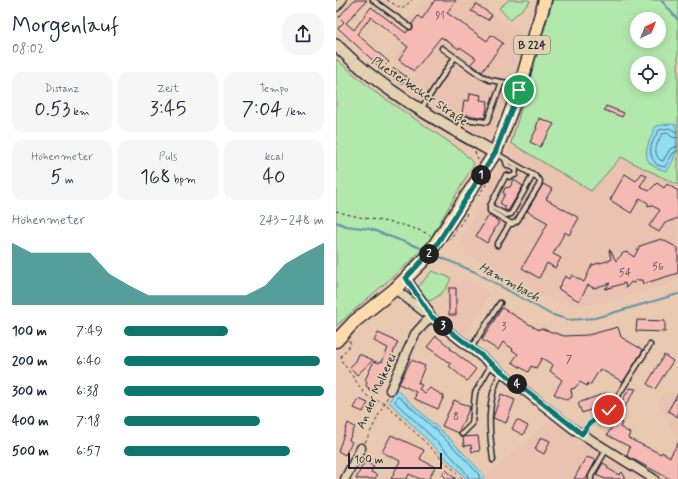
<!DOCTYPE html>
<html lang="de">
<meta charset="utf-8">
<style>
:root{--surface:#fff;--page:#f6f6f7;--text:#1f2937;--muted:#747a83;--accent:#0f766e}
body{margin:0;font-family:Mynerve,sans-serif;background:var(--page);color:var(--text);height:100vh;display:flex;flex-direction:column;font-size:15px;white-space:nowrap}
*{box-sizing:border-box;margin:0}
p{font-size:13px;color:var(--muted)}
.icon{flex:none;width:22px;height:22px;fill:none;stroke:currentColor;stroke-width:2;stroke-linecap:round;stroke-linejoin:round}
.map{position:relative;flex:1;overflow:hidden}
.sheet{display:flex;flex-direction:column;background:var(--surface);width:336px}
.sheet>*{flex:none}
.needle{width:26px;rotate:43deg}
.tools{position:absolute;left:294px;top:12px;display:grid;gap:8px}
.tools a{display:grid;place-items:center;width:36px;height:36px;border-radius:50%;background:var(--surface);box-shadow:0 2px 10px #0003;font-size:20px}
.scale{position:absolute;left:12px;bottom:10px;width:94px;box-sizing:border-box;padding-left:4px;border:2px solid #22223b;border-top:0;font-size:11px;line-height:14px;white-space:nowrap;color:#22223b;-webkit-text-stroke:3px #e4d1af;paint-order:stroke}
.pin{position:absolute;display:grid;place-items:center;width:34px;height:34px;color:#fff;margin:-17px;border:2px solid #fff;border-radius:50%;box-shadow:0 1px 4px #0007}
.km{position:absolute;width:20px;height:20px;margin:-10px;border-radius:50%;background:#222;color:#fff;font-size:11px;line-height:20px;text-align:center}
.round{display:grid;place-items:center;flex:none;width:42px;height:42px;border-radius:16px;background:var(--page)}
.overview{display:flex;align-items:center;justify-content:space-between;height:68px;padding:0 12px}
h1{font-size:22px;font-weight:600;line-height:30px}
.figures{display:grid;grid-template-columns:repeat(3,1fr);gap:6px;height:68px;padding:4px 12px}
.figures div{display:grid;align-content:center;border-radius:10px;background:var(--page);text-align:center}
.figures b{font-size:20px;font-weight:600}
.figures small{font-size:11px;font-weight:400}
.figures p{font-size:11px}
.chart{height:112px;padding:8px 12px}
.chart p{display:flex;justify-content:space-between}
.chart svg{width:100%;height:72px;margin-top:4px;fill:var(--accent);opacity:.7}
ul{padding:0 12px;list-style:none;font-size:13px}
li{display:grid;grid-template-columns:64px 48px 1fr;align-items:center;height:30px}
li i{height:10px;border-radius:5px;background:var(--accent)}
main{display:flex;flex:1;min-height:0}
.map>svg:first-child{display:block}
.built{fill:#e9c2b0}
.green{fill:#b2e8ab;stroke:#6a8573;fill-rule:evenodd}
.water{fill:#91ddf1;stroke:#6592a8}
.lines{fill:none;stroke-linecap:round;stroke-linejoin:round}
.shore{stroke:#4e6d84;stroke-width:1}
.stream{stroke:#6592a8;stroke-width:2}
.building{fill:#f6bab5;stroke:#22223b}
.service-casing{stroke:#22223b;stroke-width:7}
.minor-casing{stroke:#22223b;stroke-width:11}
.secondary-casing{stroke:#22223b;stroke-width:14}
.primary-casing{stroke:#22223b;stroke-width:15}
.path{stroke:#22223b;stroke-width:1;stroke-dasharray:3 3;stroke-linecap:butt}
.service{stroke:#e4d1af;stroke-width:4}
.minor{stroke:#e4d1af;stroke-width:8}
.secondary{stroke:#e4d1af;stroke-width:11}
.primary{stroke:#fedbac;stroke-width:12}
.route-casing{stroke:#fff;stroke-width:8}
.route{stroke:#0f766e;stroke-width:5}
.labels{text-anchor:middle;stroke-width:3.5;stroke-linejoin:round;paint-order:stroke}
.number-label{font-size:10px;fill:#57485a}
.shield{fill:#e4d1af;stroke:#5c565e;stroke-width:1}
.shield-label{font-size:11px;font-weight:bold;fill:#22223b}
.street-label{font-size:12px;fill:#22223b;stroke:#e4d1af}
.water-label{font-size:13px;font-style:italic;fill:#333e56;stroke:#e4d1af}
</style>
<main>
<section class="sheet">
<div class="overview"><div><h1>Morgenlauf</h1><p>08:02</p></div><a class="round"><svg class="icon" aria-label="share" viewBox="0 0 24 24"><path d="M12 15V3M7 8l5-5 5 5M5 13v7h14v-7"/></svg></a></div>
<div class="figures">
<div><p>Distanz</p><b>0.53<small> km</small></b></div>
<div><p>Zeit</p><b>3:45</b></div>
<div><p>Tempo</p><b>7:04<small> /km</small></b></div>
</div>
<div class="figures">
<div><p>Höhenmeter</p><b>5<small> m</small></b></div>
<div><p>Puls</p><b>168<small> bpm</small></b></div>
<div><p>kcal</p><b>40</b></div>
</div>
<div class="chart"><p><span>Höhenmeter</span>243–248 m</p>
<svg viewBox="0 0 160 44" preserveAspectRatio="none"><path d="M0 44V6L10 12L20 12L30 12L40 12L50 25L60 32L70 38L80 38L90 38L100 38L110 38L120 38L130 32L140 19L150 12L160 6V44z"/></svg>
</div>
<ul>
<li><b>100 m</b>7:49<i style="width:52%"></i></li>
<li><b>200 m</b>6:40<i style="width:98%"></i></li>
<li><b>300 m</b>6:38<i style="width:100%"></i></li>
<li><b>400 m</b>7:18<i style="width:68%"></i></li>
<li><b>500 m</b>6:57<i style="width:83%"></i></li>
</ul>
</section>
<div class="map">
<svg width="342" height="479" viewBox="0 0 342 479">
<rect width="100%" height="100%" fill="#e9cab1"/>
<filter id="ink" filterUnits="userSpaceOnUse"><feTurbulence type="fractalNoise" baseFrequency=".025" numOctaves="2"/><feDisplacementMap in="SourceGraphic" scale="8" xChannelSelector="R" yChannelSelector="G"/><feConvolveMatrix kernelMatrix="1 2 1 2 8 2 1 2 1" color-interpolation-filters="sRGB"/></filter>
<g filter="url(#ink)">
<path class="built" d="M91 0H137L187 35 173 88 157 129 151 135 137 132 69 90 79 74 58 59 74 35 67 30 73 23 70 20Z
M175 143 255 191 285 157 342 185V279L331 285 271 303 236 306 218 302 121 249Z
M116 280H131L151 292 153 295 130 336 112 321V287Z
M327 393 342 394V479H147L221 414 322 477 341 439 322 404Z"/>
<path class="green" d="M173 0H193L194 2 174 20 163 8Z
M217 0H342V185L285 157 255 191 175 143ZM301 19H323V41H301ZM301 63H323V85H301Z
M0 59 39 92 125 150 138 164 94 239 78 258 0 326Z
M96 271 115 278C110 290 105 296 93 301L82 287Z"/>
<path class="water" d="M333 124 340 125C341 145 342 155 331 171 301 165 310 147 320 126Z
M60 389 115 440 149 476 146 479H131L53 402Z"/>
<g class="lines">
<path class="shore" d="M342 133 333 128 323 130C315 144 310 152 321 165L329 167 337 153 342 151
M342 138 336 137 332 133 326 134C321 144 316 151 324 160L327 161 334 149 342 146
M133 479C132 468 71 414 59 402L61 397H63C91 421 119 447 143 475V479"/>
<path class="stream" d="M325 0 342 20
M0 222 10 226 34 229 90 250
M97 254 139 272 214 314 233 320 259 318 342 294"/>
</g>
<path class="building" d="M18 0H31L10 23 18 30 35 7 70 33 72 30 77 29 76 24 82 16 86 19 99 0H120L111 13 151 41 155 35 167 43 146 72 135 64 140 58 124 47 123 49 105 37 78 71 63 60 72 47 35 17 21 34 53 62 46 69 2 28 8 22 3 17Z
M140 4 156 15 152 20 135 11Z
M58 68 71 77 66 84 53 75Z
M134 93 145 95 144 100 152 101 149 118 126 114 128 100 133 101Z
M270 106 288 113 286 117 268 110Z
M203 118 218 124 204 147 194 142 201 128H200Z
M306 173 311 176 304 186 313 191 321 183 328 188 331 184 342 191V218L329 223 323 232 313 226 324 210 315 205 312 206V203L304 198 295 213 274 200 289 174 300 181Z
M178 180 187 186 172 211 168 209 170 207 164 203 169 194 167 193 169 188 174 187Z
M207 184 216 189 210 199 243 218 233 235 229 232 217 254 225 258 219 268 211 263 203 278 186 268 212 223 191 211Z
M153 215 163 222 151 243 140 236Z
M325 239 342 248V273L307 284 306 280H301L298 283 295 282 290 288 289 283 269 289 274 283 258 288 252 285 243 301 222 289 229 276 234 279 236 275 248 282 256 265 275 260 273 250H274L280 261 287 253 291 252 298 257 304 246Z
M113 288H120V315H113Z
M166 308 203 330 204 328 228 336 252 335 282 327 285 337 307 350 287 382 264 369 254 385 252 383 251 386 244 382 239 388 235 389 236 397 231 400 218 394 226 380 214 371 217 365 206 358 200 368 195 366 192 372 176 362 182 354 176 350 177 349 167 342 162 350 146 340Z
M301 320 329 321V332L300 331Z
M42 333 62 342 39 393 32 389 33 388 30 386 31 381 29 380 38 361 43 363 44 361 46 362 52 348 38 341Z
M100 336 115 348 114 349 140 369 131 381 113 366 115 364 91 347Z
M23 354 37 360 21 375 14 367 20 361Z
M328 355 337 361 319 389 311 384Z
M76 360 89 366 82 383 86 385 83 389 89 393 94 388 108 396 102 409 79 399 80 392 63 384 74 362Z
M294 388 300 389 280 420 286 423 284 427 294 433 292 438 325 454 326 452 334 457 342 443V479H334L291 456 294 447 271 435 279 422 275 418Z
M270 393 273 403 246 413 242 403Z
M342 393V417L332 411Z
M165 394 179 400 170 423 157 418Z
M23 399 32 403 27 412 18 408Z
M118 400 134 407 122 433 106 426Z
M181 420 192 426 187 435 176 429Z
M12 423 19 427 13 440 16 442 9 455 2 451Z
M55 435 88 450 84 459 99 467 93 479H84L73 474 71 479H55L64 461 46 452Z
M142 436 144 451 136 452 135 445 128 446 127 437Z
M205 437 214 441 208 454 199 449Z
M250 457 260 460 250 479H238Z
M28 462 38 466 35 472 41 475 39 479H20Z
M267 463 272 466 271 468 283 475 286 472 290 479H269L260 475Z
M110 470 120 479H111L106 474Z"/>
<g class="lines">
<defs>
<path id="service" d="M37 0 74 27
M106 48 144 75 154 80 184 85
M85 109 119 57
M122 130 128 119 151 122 166 82
M169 159 171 165 180 170 179 175 174 177 170 175 154 206 170 215 175 214 197 175
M154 206V211L176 224 181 221 203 185 204 181 199 176 161 154
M161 245 174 223
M135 348 164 303
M126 434 136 424 139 393 155 365
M246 434 253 424 273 410 314 345
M157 460C153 429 150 401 165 372
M255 479V476L270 450"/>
<path id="minor" d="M0 7 6 0
M70 278 92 310
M59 289 236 428 318 479
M54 390 79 334 95 316
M9 479 25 448"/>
<path id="secondary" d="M0 45C45 90 104 122 159 153"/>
<path id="primary" d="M0 341 19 321 59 289 90 258 159 153 183 90 209 0"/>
</defs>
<use href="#service" class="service-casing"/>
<use href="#minor" class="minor-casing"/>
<use href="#secondary" class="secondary-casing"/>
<use href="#primary" class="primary-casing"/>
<path class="path" d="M51 0 66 9 76 0
M139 152 142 160
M142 196 156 176
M0 211C30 221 64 220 94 235
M113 241 131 214
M13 341 15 344 5 356V360L29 394 34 398 49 403 127 479
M29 443 52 396"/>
<use href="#service" class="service"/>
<use href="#minor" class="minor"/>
<use href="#secondary" class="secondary"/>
<use href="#primary" class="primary"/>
</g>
</g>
<g class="lines" filter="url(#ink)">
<defs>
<path id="route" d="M183 90 159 153 99 247 70 278 95 316 246 434 253 424 273 410"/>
</defs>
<use href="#route" class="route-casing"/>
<use href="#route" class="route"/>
</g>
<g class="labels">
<g class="number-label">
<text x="104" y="19">91</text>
<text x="322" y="270">56</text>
<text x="289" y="276">54</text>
<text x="168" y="330">3</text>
<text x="233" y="363">7</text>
<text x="120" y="420">8</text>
</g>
<rect class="shield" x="178" y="36" width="36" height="18" rx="3"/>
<g class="shield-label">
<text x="196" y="49">B 224</text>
</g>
<g class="street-label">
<text transform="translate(84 91) rotate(34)" y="4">Pliesterbecker Straße</text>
<text transform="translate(40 391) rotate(-66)" y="4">An der Molkerei</text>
</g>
<g class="water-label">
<text transform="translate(174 281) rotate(29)" y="5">Hammbach</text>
</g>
</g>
</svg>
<div class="tools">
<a><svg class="needle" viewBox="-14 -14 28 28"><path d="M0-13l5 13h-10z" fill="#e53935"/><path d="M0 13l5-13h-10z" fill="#747a83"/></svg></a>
<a><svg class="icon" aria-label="locate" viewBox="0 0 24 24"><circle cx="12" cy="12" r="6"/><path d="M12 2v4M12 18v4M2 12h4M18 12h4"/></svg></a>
</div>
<div class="scale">100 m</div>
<div class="pin" style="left:183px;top:90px;background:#1e9e55"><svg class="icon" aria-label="arrive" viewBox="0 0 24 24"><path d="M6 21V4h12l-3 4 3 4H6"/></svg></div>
<div class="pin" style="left:273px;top:410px;background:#d93025"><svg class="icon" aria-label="check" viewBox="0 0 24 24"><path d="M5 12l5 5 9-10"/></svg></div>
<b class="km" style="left:145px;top:175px">1</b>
<b class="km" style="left:93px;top:254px">2</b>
<b class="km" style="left:107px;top:326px">3</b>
<b class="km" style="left:181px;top:384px">4</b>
</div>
</main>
